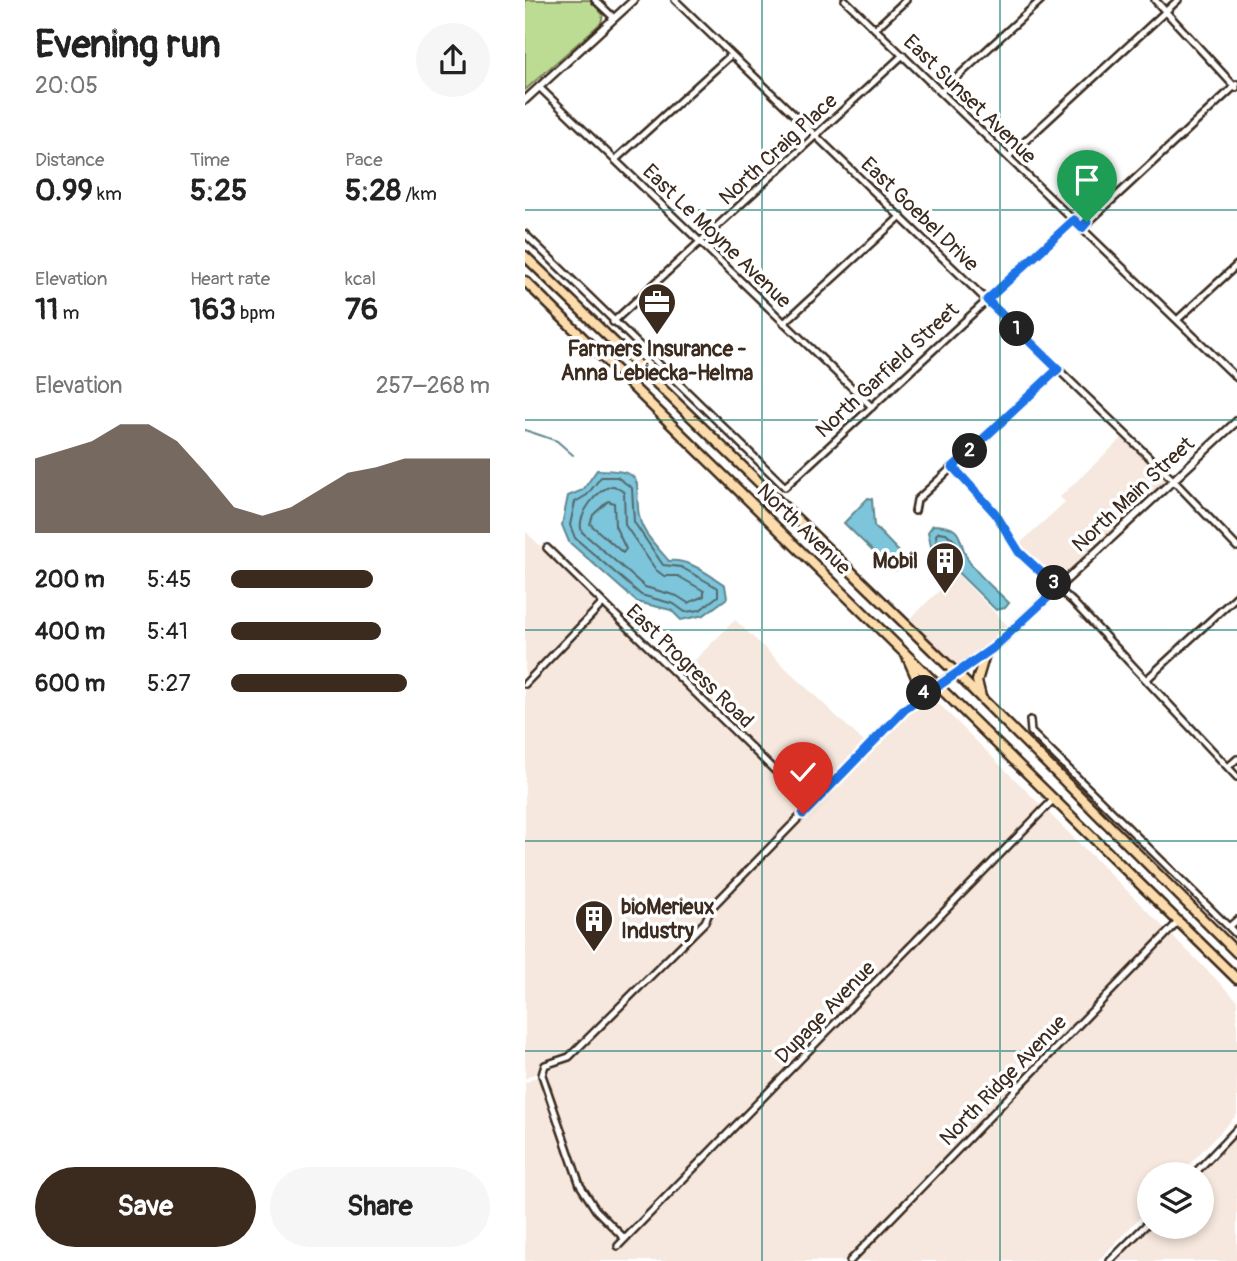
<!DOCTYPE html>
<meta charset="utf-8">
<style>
:root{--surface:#fff;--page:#f6f6f6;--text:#222;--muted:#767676;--accent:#3b2a1e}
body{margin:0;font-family:Pangolin,sans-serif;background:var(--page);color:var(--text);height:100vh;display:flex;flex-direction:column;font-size:26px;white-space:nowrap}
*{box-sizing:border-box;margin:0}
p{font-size:23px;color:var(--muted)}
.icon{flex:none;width:38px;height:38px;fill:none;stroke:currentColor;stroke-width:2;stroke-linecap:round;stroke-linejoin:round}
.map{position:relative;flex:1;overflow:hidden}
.details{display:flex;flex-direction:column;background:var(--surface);width:525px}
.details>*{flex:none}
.fabs{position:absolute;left:612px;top:1162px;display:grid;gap:14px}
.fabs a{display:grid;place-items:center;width:77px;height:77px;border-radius:50%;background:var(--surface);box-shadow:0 4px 10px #0003;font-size:35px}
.pin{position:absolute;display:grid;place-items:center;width:60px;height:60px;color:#fff;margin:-72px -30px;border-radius:50% 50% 50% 0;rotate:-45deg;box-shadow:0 0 7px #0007}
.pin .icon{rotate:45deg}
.km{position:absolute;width:35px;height:35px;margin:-18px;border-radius:50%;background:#222;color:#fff;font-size:19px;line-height:35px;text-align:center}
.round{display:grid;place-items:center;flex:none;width:74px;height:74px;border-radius:37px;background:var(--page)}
.head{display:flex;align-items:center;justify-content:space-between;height:119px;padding:0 35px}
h1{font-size:38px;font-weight:700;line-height:52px}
.figures{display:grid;grid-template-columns:repeat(3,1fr);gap:10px;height:119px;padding:7px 35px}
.figures div{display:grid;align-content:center}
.figures b{font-size:30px;font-weight:700}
.figures small{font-size:19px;font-weight:400}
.figures p{font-size:19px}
.chart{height:196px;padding:14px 35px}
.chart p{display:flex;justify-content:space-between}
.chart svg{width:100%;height:126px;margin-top:7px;fill:var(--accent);opacity:.7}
.action{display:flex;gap:14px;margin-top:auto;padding:14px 35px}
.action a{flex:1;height:80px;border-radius:42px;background:var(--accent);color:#fff;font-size:28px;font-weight:700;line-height:80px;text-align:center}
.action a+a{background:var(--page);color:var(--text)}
ul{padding:0 35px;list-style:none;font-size:23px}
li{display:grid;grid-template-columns:112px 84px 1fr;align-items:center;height:52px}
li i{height:18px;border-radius:9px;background:var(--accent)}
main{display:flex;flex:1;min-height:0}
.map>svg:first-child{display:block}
.built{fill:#f6e8de}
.green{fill:#bcdb93;stroke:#7c8258;stroke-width:2}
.water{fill:#7bc5db;stroke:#61878f;stroke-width:2}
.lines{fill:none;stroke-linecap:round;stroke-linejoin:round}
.shore{stroke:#55686a;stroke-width:2}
.stream{stroke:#61878f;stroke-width:2}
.minor-casing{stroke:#3b2a1e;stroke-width:10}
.tertiary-casing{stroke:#3b2a1e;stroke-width:11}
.primary-casing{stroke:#3b2a1e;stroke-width:13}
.minor{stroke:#fff;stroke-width:5}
.tertiary{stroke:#fff;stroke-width:6}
.primary{stroke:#fcdcac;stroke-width:8}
.route-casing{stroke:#fff;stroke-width:14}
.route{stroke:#1a73e8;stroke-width:9}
.grid{fill:none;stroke:#0f766e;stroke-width:2;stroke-opacity:0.55}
.labels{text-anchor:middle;stroke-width:7;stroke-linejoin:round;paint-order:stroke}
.street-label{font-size:21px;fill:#3b2a1e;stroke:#fff}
.poi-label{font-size:21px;font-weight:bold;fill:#3b2a1e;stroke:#fff}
</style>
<main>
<section class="details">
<div class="head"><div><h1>Evening run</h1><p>20:05</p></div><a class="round"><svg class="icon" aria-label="share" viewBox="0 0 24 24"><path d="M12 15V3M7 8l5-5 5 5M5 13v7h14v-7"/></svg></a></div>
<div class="figures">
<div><p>Distance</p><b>0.99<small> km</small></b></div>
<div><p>Time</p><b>5:25</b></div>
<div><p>Pace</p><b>5:28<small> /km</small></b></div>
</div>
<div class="figures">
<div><p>Elevation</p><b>11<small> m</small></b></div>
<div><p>Heart rate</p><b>163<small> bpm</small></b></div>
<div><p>kcal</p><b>76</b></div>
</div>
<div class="chart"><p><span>Elevation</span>257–268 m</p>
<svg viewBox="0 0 160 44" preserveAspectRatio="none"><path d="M0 44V18L10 15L20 12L30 6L40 6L50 12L60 23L70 35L80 38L90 35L100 29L110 23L120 21L130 18L140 18L150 18L160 18V44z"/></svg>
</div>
<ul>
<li><b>200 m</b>5:45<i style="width:55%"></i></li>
<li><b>400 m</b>5:41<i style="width:58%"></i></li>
<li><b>600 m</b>5:27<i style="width:68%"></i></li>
</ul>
<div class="action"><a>Save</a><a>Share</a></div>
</section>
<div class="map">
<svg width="712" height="1261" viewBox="0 0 712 1261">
<rect width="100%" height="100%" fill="#fff"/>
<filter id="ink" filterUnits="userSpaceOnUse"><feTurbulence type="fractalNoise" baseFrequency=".0143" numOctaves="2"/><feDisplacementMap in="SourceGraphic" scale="14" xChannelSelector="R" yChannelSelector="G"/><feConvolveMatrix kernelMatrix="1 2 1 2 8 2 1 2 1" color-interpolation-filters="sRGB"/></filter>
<g filter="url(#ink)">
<path class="built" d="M600 435 647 481 533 585 491 547 540 502 535 497Z
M0 531 283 806 184 906 177 922 43 1055 0 1079Z
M432 574 485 628 467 646 431 670 381 622Z
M210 620 342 745 286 804 155 675Z
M408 703 415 705 712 1000V1115L655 1174H625V1207L573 1261H0V1083L48 1058 379 714Z
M712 1133V1261H590L625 1225 677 1227V1174H673Z"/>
<path class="green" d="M0 0H66L78 15 76 23 0 90Z"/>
<path class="water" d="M72 470C129 470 106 486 115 520 119 535 134 549 144 561 165 559 182 574 200 585L202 598 179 615 156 620 146 610 112 602 44 542 37 525 43 496 58 490Z
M343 498 347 499 349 526 381 559 372 570H367L319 523Z
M408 525C442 526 431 540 444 561 453 576 471 590 484 603L480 608 471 610 406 546 403 532Z"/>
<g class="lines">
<path class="shore" d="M76 477H92L107 488 109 522 138 565 156 567 193 588V596L175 610 160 612 149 604 116 595 50 538 45 525 50 502 62 495Z
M89 486 99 492 100 525 131 570 139 576H153L179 591V596L163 603 152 596 120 587 57 532C50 516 74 486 89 486Z
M83 501 89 503 90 526 101 549 98 553 65 524 68 515Z
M414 532 421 533 431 542 433 558H428L412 542 411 535Z"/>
<path class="stream" d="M0 430 32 441 48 455"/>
<defs>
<path id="minor" d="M70 0 89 18
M150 0 649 481 712 547
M320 0 712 378
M630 0 711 88
M350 29 381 0
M14 87 347 407
M416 92 516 0
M483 157 653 0
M91 159 206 55
M557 228 712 84
M0 234 260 487 549 220
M652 320 712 265
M88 322 378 55
M259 323 376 216
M428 467 470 513 494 552 548 602 712 777
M390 511 392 500 533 369
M22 548 286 806
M621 680 712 596
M0 684 78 603
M505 720 506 732 712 935
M703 767 712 759
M704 927 712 920
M669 1174 712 1129
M100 1239 71 1210 55 1185 17 1075 20 1065 44 1057 58 1043 180 922 187 907 380 709 413 685
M93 1246 529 799
M325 1261 654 921
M585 1261 625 1221"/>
<path id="tertiary" d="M0 100 109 0
M413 685 468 648 712 421"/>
<path id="primary" d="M0 256 431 673 712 953
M0 281 712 979
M383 659 394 684 389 701
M456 697 452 681 460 654"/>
</defs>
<use href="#minor" class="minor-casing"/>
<use href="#tertiary" class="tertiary-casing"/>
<use href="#primary" class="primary-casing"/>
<use href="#minor" class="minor"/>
<use href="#tertiary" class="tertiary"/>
<use href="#primary" class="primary"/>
</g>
</g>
<g class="lines" filter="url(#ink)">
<defs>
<path id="route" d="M278 814 380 709 468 648 533 588 494 552 470 513 428 467 533 369 462 300 549 220 557 228 562 222"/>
</defs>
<use href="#route" class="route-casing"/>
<use href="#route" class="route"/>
</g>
<path class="grid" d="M237 0V1261M475 0V1261M0 210H712M0 420H712M0 630H712M0 841H712M0 1051H712"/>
<defs>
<symbol id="office-pin" viewBox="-11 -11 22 30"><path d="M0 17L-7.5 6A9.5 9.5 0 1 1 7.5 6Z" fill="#3b2a1e" stroke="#fff"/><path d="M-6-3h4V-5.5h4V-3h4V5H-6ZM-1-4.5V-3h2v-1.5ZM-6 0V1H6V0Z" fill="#fff"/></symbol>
<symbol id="building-pin" viewBox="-11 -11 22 30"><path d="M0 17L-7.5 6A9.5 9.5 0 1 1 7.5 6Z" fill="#3b2a1e" stroke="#fff"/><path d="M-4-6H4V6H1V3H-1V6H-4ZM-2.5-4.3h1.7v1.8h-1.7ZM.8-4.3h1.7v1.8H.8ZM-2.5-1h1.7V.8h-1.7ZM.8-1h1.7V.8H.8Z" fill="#fff"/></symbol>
</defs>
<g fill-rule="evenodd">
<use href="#office-pin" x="110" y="280" width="44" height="60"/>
<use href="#building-pin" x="398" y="539" width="44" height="60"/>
<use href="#building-pin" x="47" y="897" width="44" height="60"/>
</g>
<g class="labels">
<g class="street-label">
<text transform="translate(445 99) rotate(44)" y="7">East Sunset Avenue</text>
<text transform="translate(253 149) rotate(-43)" y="7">North Craig Place</text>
<text transform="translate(395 214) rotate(44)" y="7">East Goebel Drive</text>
<text transform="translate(192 236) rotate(44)" y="7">East Le Moyne Avenue</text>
<text transform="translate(362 370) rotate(-43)" y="7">North Garfield Street</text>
<text transform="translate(608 494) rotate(-43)" y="7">North Main Street</text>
<text transform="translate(279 529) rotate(44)" y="7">North Avenue</text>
<text transform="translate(165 666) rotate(44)" y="7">East Progress Road</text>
<text transform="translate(300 1012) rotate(-46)" y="7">Dupage Avenue</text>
<text transform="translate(478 1080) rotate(-46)" y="7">North Ridge Avenue</text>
</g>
<g class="poi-label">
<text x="132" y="356">Farmers Insurance -<tspan x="132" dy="24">Anna Lebiecka-Helma</tspan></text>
<text x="393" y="568" text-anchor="end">Mobil</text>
<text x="96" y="914" text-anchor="start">bioMerieux<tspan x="96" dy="24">Industry</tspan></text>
</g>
</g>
</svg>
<div class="fabs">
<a><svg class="icon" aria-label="layers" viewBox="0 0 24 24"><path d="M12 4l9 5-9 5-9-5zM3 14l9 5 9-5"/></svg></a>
</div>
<div class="pin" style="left:562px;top:222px;background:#1e9e55"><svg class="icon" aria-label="arrive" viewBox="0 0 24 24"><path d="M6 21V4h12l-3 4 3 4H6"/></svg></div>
<div class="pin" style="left:278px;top:814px;background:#d93025"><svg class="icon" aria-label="check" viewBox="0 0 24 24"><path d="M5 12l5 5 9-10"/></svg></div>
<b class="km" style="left:492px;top:329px">1</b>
<b class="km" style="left:445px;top:451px">2</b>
<b class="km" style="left:529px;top:583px">3</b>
<b class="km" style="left:399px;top:693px">4</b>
</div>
</main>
